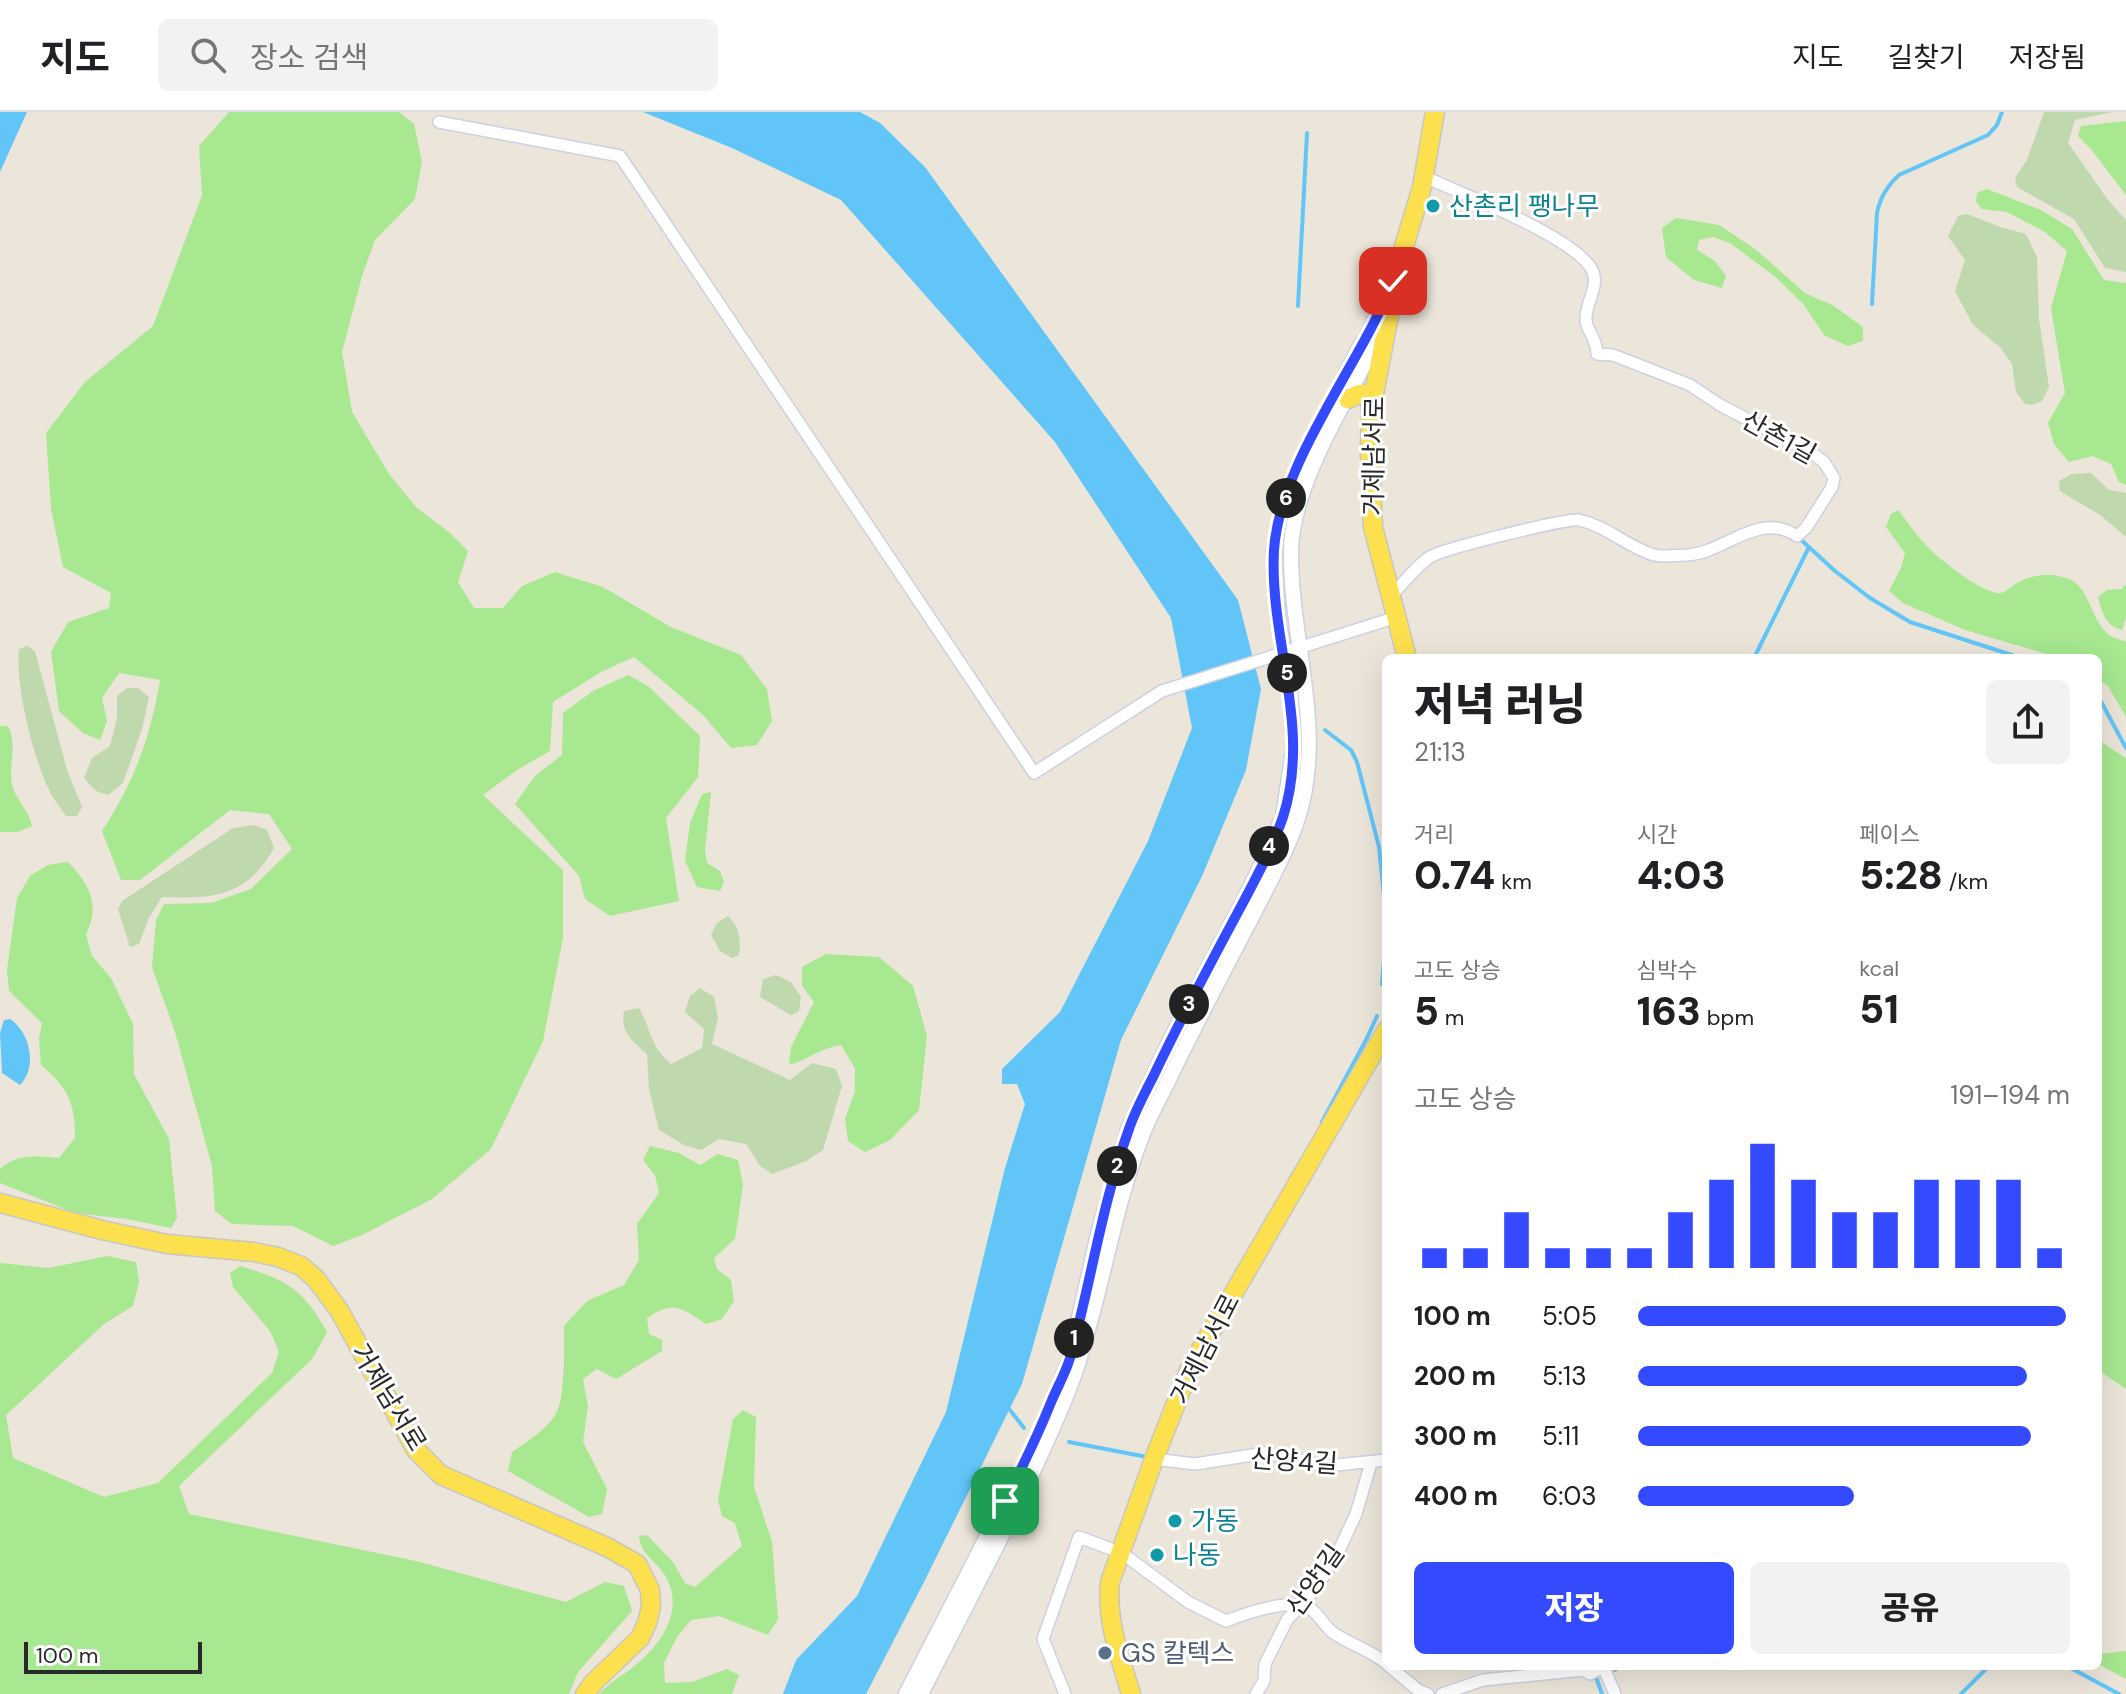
<!DOCTYPE html>
<html lang="ko">
<meta charset="utf-8">
<style>
:root{--surface:#fff;--page:#f2f2f2;--text:#202124;--muted:#757577;--line:#e0e0e0;--accent:#334aff}
body{margin:0;font-family:"DM Sans","Noto Sans KR",sans-serif;background:var(--page);color:var(--text);height:100vh;display:flex;flex-direction:column;font-size:30px;white-space:nowrap}
*{box-sizing:border-box;margin:0}
p{font-size:26px;color:var(--muted)}
.icon{flex:none;width:44px;height:44px;fill:none;stroke:currentColor;stroke-width:2;stroke-linecap:round;stroke-linejoin:round}
.map{position:relative;flex:1;overflow:hidden}
.sheet{position:absolute;left:1382px;top:542px;width:720px;height:1016px;display:flex;flex-direction:column;background:var(--surface);border-radius:12px;box-shadow:0 8px 32px #0002}
.sheet>*{flex:none}
.scale{position:absolute;left:24px;bottom:20px;width:178px;box-sizing:border-box;padding-left:8px;border:4px solid #292929;border-top:0;font-size:22px;line-height:28px;white-space:nowrap;color:#292929;-webkit-text-stroke:6px #fff;paint-order:stroke}
.pin{position:absolute;display:grid;place-items:center;width:68px;height:68px;color:#fff;margin:-34px;border-radius:16px;box-shadow:0 4px 12px #0006}
.km{position:absolute;width:40px;height:40px;margin:-20px;border-radius:50%;background:#222;color:#fff;font-size:22px;line-height:40px;text-align:center}
.round{display:grid;place-items:center;flex:none;width:84px;height:84px;border-radius:12px;background:var(--page)}
.summary{display:flex;align-items:center;justify-content:space-between;height:136px;padding:0 32px}
h1{font-size:44px;font-weight:800;line-height:60px}
.metrics{display:grid;grid-template-columns:repeat(3,1fr);gap:12px;height:136px;padding:8px 32px}
.metrics div{display:grid;align-content:center}
.metrics b{font-size:40px;font-weight:800}
.metrics small{font-size:22px;font-weight:400}
.metrics p{font-size:22px}
.chart{height:224px;padding:16px 32px}
.chart p{display:flex;justify-content:space-between}
.chart svg{width:100%;height:144px;margin-top:8px;stroke:var(--accent);stroke-width:6}
.button{display:flex;gap:16px;margin-top:auto;padding:16px 32px}
.button a{flex:1;height:92px;border-radius:12px;background:var(--accent);color:#fff;font-size:32px;font-weight:800;line-height:92px;text-align:center}
.button a+a{background:var(--page);color:var(--text)}
ul{padding:0 32px;list-style:none;font-size:26px}
li{display:grid;grid-template-columns:128px 96px 1fr;align-items:center;height:60px}
li i{height:20px;border-radius:10px;background:var(--accent)}
header{display:flex;align-items:center;gap:48px;box-sizing:border-box;height:112px;padding:0 40px;background:var(--surface);border-bottom:2px solid var(--line)}
header strong{font-size:38px}
nav{display:flex;gap:44px;margin-inline-start:auto;font-size:28px}
.search{width:560px;height:72px;background:var(--page);display:flex;align-items:center;gap:20px;box-sizing:border-box;padding:0 28px;border-radius:12px;color:var(--muted);font-size:30px}
.map>svg:first-child{display:block}
.green{fill:#a7e890}
.cemetery{fill:#bfd8ae}
.water{fill:#62c5f8}
.lines{fill:none;stroke-linecap:round;stroke-linejoin:round}
.stream{stroke:#62c5f8;stroke-width:4}
.minor-casing{stroke:#ced0e3;stroke-width:14}
.tertiary-casing{stroke:#ced0e3;stroke-width:17}
.primary-casing{stroke:#c7c7c7;stroke-width:21}
.minor{stroke:#fff;stroke-width:11}
.tertiary{stroke:#fff;stroke-width:14}
.primary{stroke:#fce04e;stroke-width:18}
.route-casing{stroke:#fff;stroke-width:16}
.route{stroke:#334aff;stroke-width:10}
.culture-dot{fill:#0f9aa8;stroke:#fff;stroke-width:3}
.service-dot{fill:#5c6f8a;stroke:#fff;stroke-width:3}
.labels{text-anchor:middle;stroke-width:6;stroke-linejoin:round;paint-order:stroke}
.culture-label{font-size:26px;fill:#0d838f;stroke:#fff;text-anchor:start}
.street-label{font-size:26px;fill:#292929;stroke:#fff}
.service-label{font-size:26px;fill:#4e5e75;stroke:#fff;text-anchor:start}
</style>
<header>
<strong>지도</strong>
<div class="search"><svg class="icon" aria-label="search" viewBox="0 0 24 24"><circle cx="10" cy="10" r="6"/><path d="M15 15l6 6"/></svg>장소 검색</div>
<nav><a>지도</a><a>길찾기</a><a>저장됨</a></nav>
</header>
<div class="map">
<svg width="2126" height="1582" viewBox="0 0 2126 1582">
<rect width="100%" height="100%" fill="#ece5d9"/>
<path class="green" d="M229 0H399L414 12 422 50 415 87 375 128 362 164 342 240 352 300 389 362 417 396 450 421 468 439 458 470 474 496H503L522 474 555 460 603 475 671 515 741 543 767 577 772 609 757 633 731 636 703 603 634 545 601 560 553 590 550 639 520 656 483 683 563 758V826L543 929 491 1037 432 1087 362 1123 333 1134 293 1114 232 1112 215 1099 212 1054 175 920 152 855 156 808 164 792 211 791 251 777 292 737 269 702 230 698 140 768H121L102 719C135 668 150 627 160 568L119 561 102 586 107 609 100 628 83 621 59 599 51 540 68 510 109 496 111 481 63 455 51 397 46 321 85 270 153 214 202 83 199 34Z
M2126 9V83L2091 37 2078 24 2081 14Z
M1987 77 2041 98 2072 117 2104 168 2126 171V373L2119 370 2111 352 2093 344 2069 350 2054 332 2048 311 2065 281 2051 196 2067 139 2045 120 2007 100 1982 97 1976 90 1977 81Z
M1676 106 1719 113 1755 137 1805 181 1834 194 1863 215V229L1848 234 1824 223 1804 193 1778 167 1730 131 1713 125 1699 128 1697 138 1715 149 1726 164 1722 176 1694 168 1666 145 1662 116Z
M1898 398C1907 409 1915 422 1925 432 1936 445 1985 484 2001 481 2006 480 2013 473 2017 471 2032 462 2054 460 2071 468 2095 480 2090 525 2126 529V605L2108 574 2098 568V546H2060L1965 518 1903 491 1889 479 1901 456 1905 441 1886 415 1891 402Z
M2126 472V506L2122 518C2106 514 2101 499 2098 485L2107 478 2122 477Z
M628 563 648 574 700 624 698 665 666 706 679 789 610 804 585 787 579 764 515 692 535 664 562 643 563 601 593 579Z
M0 614H8C18 633 8 653 12 673 16 688 29 698 32 714L17 720H0Z
M2098 628 2126 646V1277L2098 1258Z
M711 680 705 738 707 751 720 759 724 770 720 779 697 775 685 749 690 711 702 682Z
M68 750C89 772 101 793 86 822L92 844 111 866 133 912 134 962 169 1027 177 1106 171 1116 127 1107 75 1101 0 1071V1057C17 1041 37 1044 59 1046L75 1026C75 990 68 976 41 953L39 927 42 911 9 879 7 858 17 786 30 764 48 753Z
M826 842 879 845 913 874 927 924 919 998 890 1028 865 1040 848 1029 845 1007 855 979V956L841 933C820 936 808 948 789 953L791 935 814 890 802 874V855Z
M650 1034 679 1041 700 1053 718 1042 738 1048 743 1073 735 1127 714 1146 717 1157 731 1168 734 1189 722 1207 706 1212C682 1196 674 1188 647 1206L649 1222 662 1228V1239L616 1267 597 1257 583 1267 588 1294 583 1330 607 1377 602 1402 589 1405 508 1359 512 1340C528 1329 551 1315 558 1297 565 1281 564 1232 564 1214L587 1189 624 1173 639 1148 637 1112 659 1081 655 1063 643 1048Z
M107 1144 136 1150 139 1170 133 1194 104 1212 6 1303 13 1346 104 1385 158 1371 272 1261 279 1240 270 1219 233 1175 230 1161 240 1154C287 1168 303 1177 327 1220L313 1246 179 1374 189 1402 416 1449 566 1490 605 1470 624 1474 632 1499 578 1560 569 1582H0V1151L49 1156Z
M743 1298 756 1305 754 1375 772 1430 778 1507 768 1523 719 1504 691 1508 677 1525 664 1551 665 1571 692 1570 727 1557 739 1563 732 1582H599C610 1569 626 1562 638 1551 663 1530 684 1497 666 1465 657 1449 641 1444 639 1424L647 1423 673 1450 685 1471 695 1475 742 1434 735 1411 722 1404 718 1388 733 1307Z
M2126 1539V1567L2098 1552 2100 1542Z"/>
<path class="cemetery" d="M2044 0H2112L2075 8 2068 31 2108 88 2126 108V160L2105 156 2074 107 2017 75 2015 66 2027 48Z
M1967 102 2000 115 2026 122 2037 145 2039 207 2049 275 2042 289 2032 293 2025 292 2016 280 2012 252 2001 236 1973 213 1955 179 1965 148 1948 124 1958 104Z
M2091 361 2109 378 2126 381V425L2100 403 2060 379 2059 369 2072 362Z
M27 534 35 539 67 658 82 695 77 704H66C61 696 53 687 49 678 33 645 15 573 19 537Z
M127 576H138L149 585 142 617 123 671 108 683 96 679 84 666 92 646 110 634 117 606V584Z
M254 713 267 718 274 736C247 785 212 787 162 785L149 806 139 832 130 835 118 797 122 789 233 716Z
M728 804C740 815 741 828 739 843L732 846 720 839 711 823 717 811Z
M776 863 791 870 801 885 799 899 791 903 760 885 763 867Z
M700 876 714 885 718 906 712 932 790 968 812 951 836 957 842 974 823 1038 806 1049 772 1062 760 1054 746 1032 719 1027 701 1038 684 1033 659 1018 649 977 647 942C632 928 620 921 624 899L639 896C653 921 649 933 671 952L702 936 704 917 685 900 690 884Z"/>
<path class="water" d="M0 0H27L0 60Z
M643 0H860L880 11 925 55 1238 488 1261 577 1246 658 1203 762 1121 928 1022 1272 924 1470 866 1582H783L796 1548 857 1484 946 1300 1005 1056 1025 992 1017 972H1002V957L1060 900 1148 729 1192 616 1171 506 1055 330 841 88 732 36Z
M10 907C30 920 38 955 20 973L2 961 0 921 4 908Z"/>
<g class="lines">
<path class="stream" d="M1872 192 1877 101C1880 85 1887 74 1899 63L1988 23 1997 13 2002 0
M1298 194 1307 21
M1798 425 1835 459 1870 486 1910 510 2021 546
M1754 546 1809 435
M2098 584 2126 636
M1325 618 1351 638 1357 650 1379 735 1386 803
M1382 872 1386 825
M1322 1010 1367 926 1377 904
M1006 1293 1024 1316
M1069 1330 1147 1345
M1592 1554 1602 1582
M2067 1554 2119 1582
M1615 1558 1620 1554
M1961 1582 1989 1554"/>
<defs>
<path id="minor" d="M439 10 620 44 1034 661 1162 579 1397 505
M1391 484C1403 472 1416 454 1430 445 1442 437 1567 406 1579 408 1606 414 1625 433 1651 442 1660 446 1677 443 1687 443 1725 441 1759 398 1797 424L1806 416 1832 375 1834 366 1824 350 1812 341 1720 293 1690 273 1613 243 1597 242C1597 226 1586 218 1586 208 1585 191 1599 176 1593 160 1579 126 1459 81 1423 64
M1154 1347 1195 1352 1265 1341 1326 1354 1386 1348
M1389 1554 1418 1578 1428 1582
M1603 1554 1615 1582
M1065 1582 1043 1527 1079 1425 1122 1441 1188 1490 1226 1509C1244 1502 1295 1484 1311 1497 1319 1503 1324 1513 1332 1520 1349 1532 1370 1538 1386 1551
M1256 1582 1264 1569 1265 1552 1287 1508 1314 1478 1334 1449 1356 1402 1371 1351
M1442 1582 1483 1568 1583 1558 1590 1562 1603 1555"/>
<path id="tertiary" d="M1367 224 1388 181
M906 1582 1033 1335 1069 1249 1099 1118 1129 1015 1170 928 1251 774 1283 705 1294 632 1290 576 1278 508 1274 438 1281 400 1291 370 1361 232 1374 219 1386 214
M921 1582C957 1511 995 1440 1029 1368 1046 1331 1064 1294 1077 1255 1102 1179 1113 1099 1142 1024 1149 1004 1161 985 1170 965 1197 909 1227 853 1256 797 1270 770 1286 741 1296 712 1328 622 1290 530 1291 439 1292 375 1343 294 1372 238L1382 234"/>
<path id="primary" d="M1348 287 1359 282H1364L1370 289 1371 298
M1407 546 1373 415 1370 341 1371 298 1399 151 1422 75 1435 0
M0 1091 102 1118 167 1132 254 1140 278 1145 301 1154 316 1167 339 1198 416 1338 441 1363 607 1435 637 1452 650 1478 651 1495 647 1511 640 1526 594 1570 585 1582
M1131 1582C1120 1545 1106 1509 1110 1470L1154 1347 1190 1256 1386 919"/>
</defs>
<use href="#minor" class="minor-casing"/>
<use href="#tertiary" class="tertiary-casing"/>
<use href="#primary" class="primary-casing"/>
<use href="#minor" class="minor"/>
<use href="#tertiary" class="tertiary"/>
<use href="#primary" class="primary"/>
</g>
<g class="lines">
<defs>
<path id="route" d="M1005 1389C1022 1356 1038 1323 1052 1288 1058 1274 1066 1260 1070 1246 1091 1170 1102 1092 1129 1017 1135 999 1145 981 1154 963 1180 908 1209 854 1238 800 1254 770 1272 737 1283 705 1312 615 1269 528 1274 438 1280 349 1361 252 1393 169"/>
</defs>
<use href="#route" class="route-casing"/>
<use href="#route" class="route"/>
</g>
<g class="culture-dot">
<circle cx="1433" cy="94" r="8"/>
<circle cx="1175" cy="1409" r="8"/>
<circle cx="1157" cy="1443" r="8"/>
</g>
<circle class="service-dot" cx="1105" cy="1541" r="8"/>
<g class="labels">
<g class="culture-label">
<text x="1449" y="103">산촌리 팽나무</text>
<text x="1191" y="1418">가동</text>
<text x="1173" y="1452">나동</text>
</g>
<g class="street-label">
<text transform="translate(1779 325) rotate(29)" y="9">산촌1길</text>
<text transform="translate(1374 344) rotate(-89)" y="9">거제남서로</text>
<text transform="translate(1205 1237) rotate(-63)" y="9">거제남서로</text>
<text transform="translate(389 1285) rotate(59)" y="9">거제남서로</text>
<text transform="translate(1294 1349) rotate(4)" y="9">산양4길</text>
<text transform="translate(1315 1468) rotate(-55)" y="9">산양1길</text>
</g>
<g class="service-label">
<text x="1121" y="1550">GS 칼텍스</text>
</g>
</g>
</svg>
<div class="scale">100 m</div>
<div class="pin" style="left:1005px;top:1389px;background:#1e9e55"><svg class="icon" aria-label="arrive" viewBox="0 0 24 24"><path d="M6 21V4h12l-3 4 3 4H6"/></svg></div>
<div class="pin" style="left:1393px;top:169px;background:#d93025"><svg class="icon" aria-label="check" viewBox="0 0 24 24"><path d="M5 12l5 5 9-10"/></svg></div>
<b class="km" style="left:1074px;top:1226px">1</b>
<b class="km" style="left:1117px;top:1054px">2</b>
<b class="km" style="left:1189px;top:892px">3</b>
<b class="km" style="left:1269px;top:734px">4</b>
<b class="km" style="left:1287px;top:561px">5</b>
<b class="km" style="left:1286px;top:386px">6</b>
<section class="sheet">
<div class="summary"><div><h1>저녁 러닝</h1><p>21:13</p></div><a class="round"><svg class="icon" aria-label="share" viewBox="0 0 24 24"><path d="M12 15V3M7 8l5-5 5 5M5 13v7h14v-7"/></svg></a></div>
<div class="metrics">
<div><p>거리</p><b>0.74<small> km</small></b></div>
<div><p>시간</p><b>4:03</b></div>
<div><p>페이스</p><b>5:28<small> /km</small></b></div>
</div>
<div class="metrics">
<div><p>고도 상승</p><b>5<small> m</small></b></div>
<div><p>심박수</p><b>163<small> bpm</small></b></div>
<div><p>kcal</p><b>51</b></div>
</div>
<div class="chart"><p><span>고도 상승</span>191–194 m</p>
<svg viewBox="0 0 160 44" preserveAspectRatio="none"><path d="M5 44V38M15 44V38M25 44V27M35 44V38M45 44V38M55 44V38M65 44V27M75 44V17M85 44V6M95 44V17M105 44V27M115 44V27M125 44V17M135 44V17M145 44V17M155 44V38"/></svg>
</div>
<ul>
<li><b>100 m</b>5:05<i style="width:99%"></i></li>
<li><b>200 m</b>5:13<i style="width:90%"></i></li>
<li><b>300 m</b>5:11<i style="width:91%"></i></li>
<li><b>400 m</b>6:03<i style="width:50%"></i></li>
</ul>
<div class="button"><a>저장</a><a>공유</a></div>
</section>
</div>
